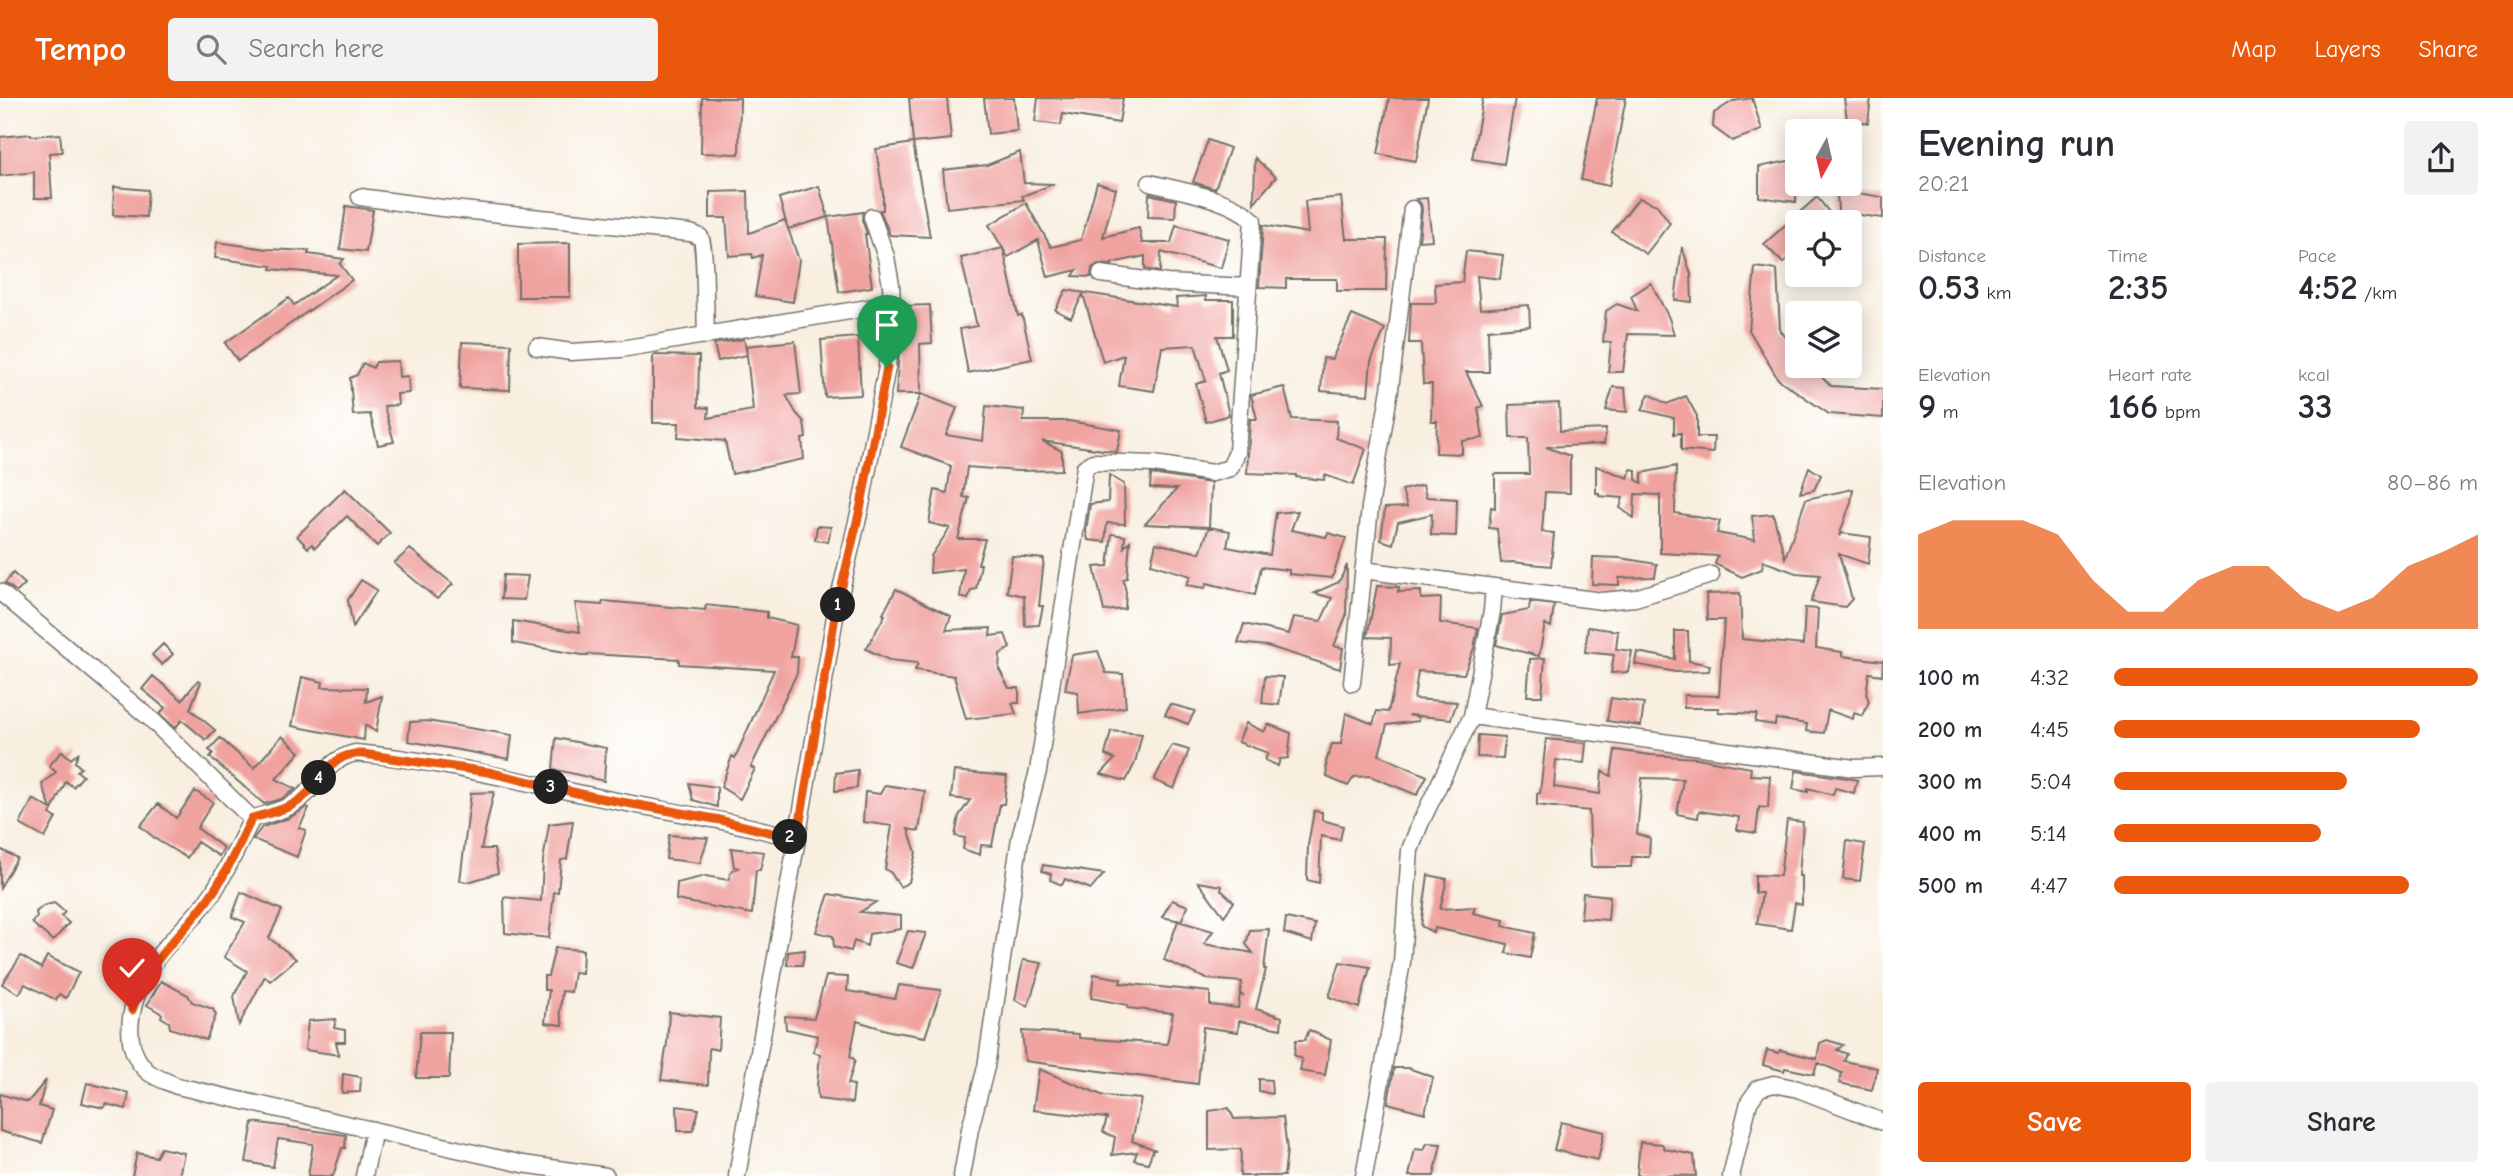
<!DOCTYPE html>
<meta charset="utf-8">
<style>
:root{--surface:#fff;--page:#f2f2f3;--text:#2b2b33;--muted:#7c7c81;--accent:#ea580c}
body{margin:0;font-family:"Comic Neue",sans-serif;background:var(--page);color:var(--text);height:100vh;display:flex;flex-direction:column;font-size:26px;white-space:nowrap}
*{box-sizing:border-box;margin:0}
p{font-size:23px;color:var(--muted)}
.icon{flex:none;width:38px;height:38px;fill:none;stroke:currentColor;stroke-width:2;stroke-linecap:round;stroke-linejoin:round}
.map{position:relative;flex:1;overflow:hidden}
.side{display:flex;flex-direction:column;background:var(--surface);width:630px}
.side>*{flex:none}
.needle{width:46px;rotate:188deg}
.fabs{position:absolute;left:1785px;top:21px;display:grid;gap:14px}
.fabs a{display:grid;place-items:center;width:77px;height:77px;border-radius:7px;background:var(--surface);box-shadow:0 4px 18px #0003;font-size:35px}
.pin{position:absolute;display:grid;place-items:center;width:60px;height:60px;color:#fff;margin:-72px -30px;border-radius:50% 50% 50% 0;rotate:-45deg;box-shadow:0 0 7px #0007}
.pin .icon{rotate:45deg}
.km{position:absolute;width:35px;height:35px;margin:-18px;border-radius:50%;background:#222;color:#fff;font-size:19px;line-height:35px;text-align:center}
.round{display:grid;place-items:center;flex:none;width:74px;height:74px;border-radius:7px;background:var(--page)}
.overview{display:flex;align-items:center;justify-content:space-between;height:119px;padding:0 35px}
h1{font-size:38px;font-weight:600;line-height:52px}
.metrics{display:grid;grid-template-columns:repeat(3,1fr);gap:10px;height:119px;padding:7px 35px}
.metrics div{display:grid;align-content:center}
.metrics b{font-size:35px;font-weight:600}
.metrics small{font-size:19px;font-weight:400}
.metrics p{font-size:19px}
.chart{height:196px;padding:14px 35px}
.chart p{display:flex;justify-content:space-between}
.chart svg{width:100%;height:126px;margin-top:7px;fill:var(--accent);opacity:.7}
.cta{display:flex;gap:14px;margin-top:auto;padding:14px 35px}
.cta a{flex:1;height:80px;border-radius:7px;background:var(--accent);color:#fff;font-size:28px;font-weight:600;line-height:80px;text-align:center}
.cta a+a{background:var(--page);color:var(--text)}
ul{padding:0 35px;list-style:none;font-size:23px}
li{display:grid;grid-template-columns:112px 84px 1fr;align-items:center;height:52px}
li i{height:18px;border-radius:9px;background:var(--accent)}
header{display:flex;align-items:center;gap:42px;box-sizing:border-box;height:98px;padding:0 35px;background:var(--accent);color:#fff}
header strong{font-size:33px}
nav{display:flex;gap:38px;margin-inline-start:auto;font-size:24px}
.search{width:490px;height:63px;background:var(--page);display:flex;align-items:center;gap:18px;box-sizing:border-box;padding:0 24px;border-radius:7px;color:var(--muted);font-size:26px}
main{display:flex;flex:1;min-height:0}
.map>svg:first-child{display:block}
.building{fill:#f0a29f}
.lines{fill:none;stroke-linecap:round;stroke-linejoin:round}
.minor-casing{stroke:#73706a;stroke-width:19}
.minor{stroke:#fff;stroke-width:16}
.route-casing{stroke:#fff;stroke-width:14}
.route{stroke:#ea580c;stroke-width:9}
</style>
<header>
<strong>Tempo</strong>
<div class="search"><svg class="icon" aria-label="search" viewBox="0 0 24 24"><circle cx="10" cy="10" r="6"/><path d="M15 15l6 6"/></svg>Search here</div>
<nav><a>Map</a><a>Layers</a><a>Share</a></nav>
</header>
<main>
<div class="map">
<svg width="1883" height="1078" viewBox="0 0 1883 1078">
<rect width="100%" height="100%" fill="#fff"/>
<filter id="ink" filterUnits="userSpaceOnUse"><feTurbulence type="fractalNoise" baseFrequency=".0143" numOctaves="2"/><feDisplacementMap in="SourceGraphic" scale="14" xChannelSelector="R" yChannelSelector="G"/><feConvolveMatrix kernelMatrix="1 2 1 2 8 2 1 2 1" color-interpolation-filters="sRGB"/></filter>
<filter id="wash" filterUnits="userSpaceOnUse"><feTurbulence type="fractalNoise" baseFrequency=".00686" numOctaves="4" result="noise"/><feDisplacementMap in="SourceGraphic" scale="28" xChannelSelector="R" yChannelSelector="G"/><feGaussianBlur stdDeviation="1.57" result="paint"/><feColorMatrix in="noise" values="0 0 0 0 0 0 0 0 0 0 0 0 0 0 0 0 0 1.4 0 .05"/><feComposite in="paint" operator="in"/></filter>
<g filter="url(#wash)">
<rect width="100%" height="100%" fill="#f8efe0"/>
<g id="blocks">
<path class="building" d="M702 0H740L739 56 701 55Z
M909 0H947L951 41 913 45Z
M984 0H1014L1017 33 988 36Z
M1038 0H1123L1119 25 1063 16 1061 27 1035 24Z
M1389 0H1428L1416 63 1378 56Z
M1483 0H1515L1504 66 1472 61Z
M1597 0H1626L1609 88 1581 82Z
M1752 0 1762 32 1732 43 1713 29 1714 15 1733 3Z
M1844 0H1871L1868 25 1847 22Z
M31 36V38L60 36 62 54 49 55 52 100H34V74L0 78V39Z
M1208 42 1230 50 1215 91 1193 84Z
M913 45 930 139 890 137 880 112H883V95L876 51Z
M1020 54 1024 85 1054 86 1022 98 1024 102 947 110 943 72 987 67Z
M1255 60 1276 79 1254 105Z
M1793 62 1797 82 1796 104 1759 99V69Z
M1097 85 1116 91 1103 139 1139 130 1142 145H1171L1176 127 1229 141 1221 170 1161 154 1160 174 1145 171V158L1112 165V167L1098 166 1092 170 1091 179 1073 178 1077 172 1048 179 1038 142 1008 159 989 127 1026 105 1051 149 1081 142Z
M819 88 828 119 788 131 779 100Z
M114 89 148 92 146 119 113 117Z
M1837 92 1883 99V120L1838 114Z
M748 93 749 135 785 122 799 162 793 204 755 198 762 157 753 160 752 156 729 158 726 120H710V94Z
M1149 96 1176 102 1175 120 1148 119Z
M1341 99 1346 141H1387L1386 193H1337V181H1286V190L1259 189 1263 127 1308 135 1305 103Z
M1817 99 1837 124H1797V152L1783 165 1764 146Z
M1427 100 1432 142 1419 143 1422 112 1421 106 1416 101Z
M1639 100 1657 107 1670 125 1646 156 1612 134Z
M346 108 373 112 366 154 340 151Z
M863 114 862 122 867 136H865L872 189 839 194 828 119Z
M217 144 267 151 309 153 308 156 344 161 340 166 352 182 238 263 225 245 289 200 294 207 337 177 271 171 272 168 215 160Z
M570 145V199H518V146Z
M1682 149 1691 176 1692 204 1675 202Z
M1003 150 1018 218 1022 217 1032 261 968 275 960 231 977 228 961 160Z
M1466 153 1503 157 1500 181 1477 178 1480 211 1529 207 1530 228 1488 232 1489 274H1466L1483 308 1478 310 1483 340 1462 343V356L1436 355 1437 323H1431L1432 286H1423L1421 245H1409L1411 205H1436L1435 186 1462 184Z
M1755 169 1777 172 1780 232 1797 253V268H1810L1831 288 1883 291V320L1829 316 1778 281 1749 232Z
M1651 185 1669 220 1674 237 1628 236 1623 274H1608L1611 245 1603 244 1606 213 1617 206 1637 213 1631 198Z
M1066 192 1177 209 1176 200 1206 198V202H1233V238H1217L1227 272 1219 275 1229 317 1206 324 1196 286 1206 283 1195 247 1162 249 1154 293 1119 288 1124 257 1103 264 1083 196 1071 220 1055 212Z
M930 207 932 245 920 246 921 296H896L902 208Z
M1352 217 1385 231 1371 263 1368 297 1321 293 1323 260 1332 261Z
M858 239 861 297 825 299 821 242Z
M744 241 747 257 718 263 714 246Z
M795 243 801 296 786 297 796 315 804 324 806 340 802 341 804 361 732 376 725 343 678 339 679 325H653V257L699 258 698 309 709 310 708 320 753 312 746 248Z
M462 244 511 246 510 292 460 290Z
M398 263 399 279 408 278 409 295 397 296 398 307 384 308 394 344 378 347 370 316 353 317 350 280 357 277 363 265 373 270 376 264Z
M1284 289 1292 321 1337 323 1336 340 1366 351 1353 387 1325 377 1324 382 1296 379V377L1247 375 1250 321H1257L1251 297Z
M1613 289 1625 290 1627 314 1606 312Z
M921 296 957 310 946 337 983 343 986 308 1024 312 1023 323H1069L1121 332 1117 354 1042 343 1062 353V372L1018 373 967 369 963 399 969 400 958 441H985L978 466H981L976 491 971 492 968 501 960 499 964 471 930 475 931 458 950 430 929 425 935 392 947 395 951 368 901 349Z
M1649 296 1667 306 1686 298 1697 318V339H1714L1713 355 1681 352V335L1674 336V320L1642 312Z
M1559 305 1560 333 1606 331 1604 346 1546 349 1570 358V395L1545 394 1542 434 1554 435 1551 468 1512 464 1501 465 1497 431 1489 430 1491 409 1495 410V376H1529L1528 340H1510L1509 307Z
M1596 368 1628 380 1631 371 1636 372V382L1642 385V375L1676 368 1675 415 1720 423 1717 435 1755 442 1752 418 1773 416 1785 460 1806 401 1853 391 1851 404 1839 438 1842 435 1871 439 1868 466 1839 456 1852 501 1845 509 1811 504 1820 477 1796 475 1763 463 1762 471 1742 479 1715 466 1718 458 1660 455V397L1635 396 1634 420 1620 410 1623 400 1599 398V395H1596Z
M1809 369 1821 377 1814 392 1800 395Z
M1151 376 1211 385 1209 429 1230 433 1227 449 1270 457 1276 415 1298 413 1291 432 1326 439 1328 435 1346 440 1332 480 1289 476V472L1261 469 1255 497 1207 485 1205 490 1186 487 1191 478 1151 466 1156 445 1200 455 1209 429 1145 426 1177 391 1150 390Z
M1109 377 1124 386 1125 426 1107 425 1105 444 1088 442 1086 433 1090 406 1108 404Z
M1423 387 1426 399 1457 401 1456 438 1431 437 1432 416 1398 424 1393 446 1381 442 1385 410 1407 409 1402 392Z
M345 391 390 435 377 448 347 418 315 450 312 446 308 450 297 438Z
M817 428 831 429 828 444 815 442Z
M1112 436 1125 438 1124 449 1130 443 1127 480 1123 481 1126 494 1125 511 1104 513 1094 469 1108 468Z
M410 451 453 486 437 501 394 465Z
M1012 458 1044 461 1039 508H1043L1039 527 1025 528 1024 498 1007 494Z
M1593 459 1620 460 1657 466 1655 479 1619 480V487L1592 486Z
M1347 467 1346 518 1334 548 1343 550 1340 571 1267 548 1238 545 1244 526 1289 536 1294 519 1321 523 1332 500 1314 495 1339 484Z
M13 475 25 486 17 494 5 485Z
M503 477 528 478 524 502 501 501Z
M361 482 377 492 353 529 348 502Z
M1377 488 1399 489 1398 494 1421 493V501L1441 500 1440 525 1478 530 1474 550 1464 576 1418 573 1414 601 1457 604 1451 621 1408 617 1418 619V623L1387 627 1379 657 1427 678 1417 697 1370 678 1354 679 1348 688 1327 679 1326 664 1332 646H1341L1346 615 1373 626 1377 613 1388 614 1400 566 1390 567 1391 540 1367 539Z
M896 491 951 518 946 532 991 530 990 538 1005 536 1010 550 1000 556 999 571 1009 590H1019V605H1012L1016 616 966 621 954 578 915 572 918 565 889 562 866 551 885 517 883 516Z
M1740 495 1742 541 1803 547 1805 510 1818 511 1816 550 1842 554V558L1883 563 1882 577 1869 575 1866 596 1869 603 1863 618 1854 615 1853 621 1828 612 1824 635 1806 633 1807 626 1776 621 1775 627 1755 624 1757 616 1718 614 1719 610H1684V597L1719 598 1724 522H1707L1706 496Z
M603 503 705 512 706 507 767 514V520L797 527 791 559H798L797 575 751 669 755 671 740 701 721 689 732 658 735 660 774 572 679 566V561L588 556V558L513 545V523L580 534 575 505 602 507Z
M1530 504 1554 507 1551 529 1545 526 1539 558 1496 547 1502 517 1529 512Z
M1588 529 1618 533 1616 551 1632 553 1628 574 1611 575 1614 557 1585 554Z
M1675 533H1688L1689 563 1710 567 1709 573 1675 574 1635 566 1637 554 1675 561Z
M163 546 173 556 162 567 152 557Z
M1098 553 1106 575 1123 576 1126 609 1079 616 1078 594 1065 592 1072 557Z
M1545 560 1542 598H1527L1530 561Z
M153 578 182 602 198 582 201 584 190 611 215 632 206 642 182 622 175 630 160 616 165 610 142 591Z
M1265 578 1283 579 1279 607 1262 605Z
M302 579 323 584 322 589 367 590 366 604 382 598 376 634 365 627 364 642 292 628Z
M1611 600 1644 605 1641 628 1607 623Z
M1170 606 1195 613 1188 626 1165 617Z
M427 623 512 637 509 661 408 643 410 624Z
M1246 625 1264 634 1268 626 1291 635 1288 660 1280 661 1278 668 1265 662 1268 655 1238 644Z
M1111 633 1142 636 1135 665 1126 683 1101 676 1115 661 1105 657Z
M1478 637 1505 639 1503 660 1477 659Z
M282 638 300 654 276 681 296 691 281 701 264 706 210 659 213 655 209 652 220 640 254 670Z
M556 640 606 650 604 683 553 671Z
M1546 641 1586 645 1584 665 1556 662 1554 689 1600 696 1602 673 1611 678 1615 652 1651 657 1697 660 1751 670 1750 677 1770 678 1768 710 1759 709 1756 735 1737 732 1739 719 1699 713 1698 720 1677 716 1683 681 1642 680 1637 736 1650 740 1649 759H1632L1631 769H1591L1589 713 1537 707V696L1540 695Z
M1172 647 1189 652 1174 691 1154 682Z
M62 653 71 661 79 654 75 664 81 670 77 673 83 678 73 689 66 683 50 716 56 720 45 740 20 726 33 701 51 711 42 686 56 674 49 668Z
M858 672 857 690 835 693 836 675Z
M954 673 1007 678 1004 706H1000L992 748 981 747 980 757 963 751 965 740 955 738 959 718 970 702 951 700Z
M1796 673 1848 680 1857 682 1854 695 1835 690 1833 697 1808 690V694L1793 691Z
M689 685 717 689V709L693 702Z
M885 687 925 693 919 733 908 731 916 754 909 784 900 789 891 775 885 771 892 728 863 724 865 694 880 696Z
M195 693 213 704 197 730 224 750 219 758 197 744 187 760 157 742 140 728 158 706 176 720Z
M494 694 481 751H494L498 775 468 784 460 783 471 695Z
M307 709 309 710 299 730 306 732 297 759 253 741 262 729 289 720Z
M1314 713 1322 714V722L1343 728 1340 742 1321 738 1319 785 1307 782 1308 747Z
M1787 722 1803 724 1799 778H1802V807L1795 805 1791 831 1757 826 1762 795H1755V777L1780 778Z
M573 723 567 761 561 762 558 794H554L549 840 505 835 504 799 541 803 543 763 549 726Z
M669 737 708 740 700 765 666 761Z
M1847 743 1865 746 1860 783 1843 781Z
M731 750 764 754 760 772H756L752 816 676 802 677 785 705 778 728 782 732 772 739 770 734 769Z
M0 751 17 760 0 790Z
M1043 767 1070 771 1104 776 1091 791 1065 781 1062 787 1050 782 1051 776 1042 773Z
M1428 777 1447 781 1440 811 1475 809 1473 815 1504 822 1503 828 1535 835 1530 860 1506 855 1508 846 1435 830 1434 835 1421 828Z
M1198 784 1222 788 1221 792 1234 804 1224 818Z
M241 794 282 812 269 840 296 861 270 883 265 878 239 927 234 898 247 873 224 859 245 824 232 819Z
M1583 795 1610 798 1608 822 1581 820Z
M829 796 876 804 860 814 901 818V831L869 836 867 848 854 843 851 853 834 849 833 838 816 834Z
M1172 802 1188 808 1181 823 1162 819Z
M54 805 65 814 61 818 69 825 53 843 32 825 37 819 36 814 43 808Z
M1286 820 1315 826 1312 844 1284 835Z
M1178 823 1213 833 1204 846 1253 855 1246 846 1250 832 1269 831 1264 871H1266L1256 911 1282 919 1281 931 1239 923 1238 934 1203 929 1198 986 1025 963 1022 933 1079 936V940L1167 946 1173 915 1127 910 1128 907 1091 900 1094 876 1121 881 1120 885 1210 894V907L1238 910 1240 897 1244 898 1240 896 1242 884 1207 881 1164 862Z
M908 833 926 835 913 870 896 865Z
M555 850 583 852 582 875 574 874 571 894 562 893 560 914 563 927 545 925 549 892H544V878H548Z
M805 852 802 867H787L788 854Z
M21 858 41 870 47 858 79 874 66 900 59 896 56 902 25 886 19 896 2 886Z
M1023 862 1042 865 1028 908 1015 902Z
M1340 864 1370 869 1359 910 1329 899Z
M826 878 848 879 847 893 895 901 899 887 941 892 925 939 890 933 857 923 850 958 855 962 848 986 854 987 852 1005 818 1001 817 988 820 956 813 954 818 938 786 931 785 918 814 920Z
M161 883 188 897 192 904 213 911 216 917 206 942 170 930 169 924 161 919 162 916 147 907Z
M669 914 720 920 718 952 709 950 708 987 661 982 667 945Z
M336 921 334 930 345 932V944H336L339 957 305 952 308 923Z
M1309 932 1331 942 1325 977 1300 973 1302 961 1294 957 1296 942H1305Z
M420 934H451L449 980H416Z
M1827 942 1843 947 1837 952 1847 956 1844 963 1877 970 1872 992 1839 985 1842 975 1819 965 1817 967V965L1814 976 1785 970 1784 973 1763 967 1767 952 1779 955 1780 952 1817 961 1820 945Z
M1394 970H1408L1433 979 1425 1015 1388 1005Z
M1039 971 1104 998 1141 1001 1132 1043 1156 1052H1153L1148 1065 1134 1062 1137 1054 1112 1057 1115 1039 1103 1034 1107 1020 1033 1012Z
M343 976 361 979 360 994 342 995Z
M1259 981 1271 982 1272 996 1259 993Z
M46 982 39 1008 52 1012 42 1045 0 1033V996L28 1004Z
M87 985 129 995 126 1011 106 1006 104 1010 82 1005Z
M677 1008 699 1011 693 1033H678Z
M1229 1010 1234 1021 1283 1019 1287 1052 1284 1078H1240L1241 1051 1209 1052V1013Z
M253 1024 346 1037 345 1050H342L333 1078H308L313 1046 278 1041 273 1069 246 1064Z
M1561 1024 1604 1034 1598 1062 1554 1052Z
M1640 1044 1662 1046 1665 1051 1694 1057 1696 1078 1637 1077Z
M1427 1045 1441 1046 1434 1078H1409L1415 1051 1424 1052Z
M161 1050 184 1055 179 1078H132L137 1055 156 1059Z"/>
</g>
</g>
<g filter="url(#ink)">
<use href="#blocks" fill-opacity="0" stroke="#73706a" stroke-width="2"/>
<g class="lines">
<defs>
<path id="minor" d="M360 99 442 110 690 135C691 135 698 138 700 139 706 145 705 224 706 238
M1101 176 1167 185 1248 189
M537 249 571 254 621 251 892 206
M1363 472 1494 489
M0 494 152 622 252 721
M1352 585 1370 409 1390 291 1412 111
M1472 618 1854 670 1883 669
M797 741 836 513 861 407 887 269 892 206 891 187 886 159 872 119
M364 1078 374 1032
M606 1078 523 1066 177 988C168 984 156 980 148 974 115 944 134 891 156 861 173 838 196 820 212 796 227 773 239 745 252 721 266 716 283 713 295 705 319 690 323 663 355 655 437 662 516 683 597 699 664 713 731 722 797 741L737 1078
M962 1078 970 1031 986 969 1020 740 1038 673 1085 369 1093 364 1154 366 1212 375 1230 370 1237 354 1253 122C1230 100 1181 93 1150 85
M1364 1078 1402 864 1410 752 1420 726 1472 618 1492 513 1494 489 1602 503 1635 500 1711 477
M1731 1078 1749 1004 1759 990 1774 986 1798 991 1883 1024"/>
</defs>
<use href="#minor" class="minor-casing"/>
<use href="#minor" class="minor"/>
</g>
</g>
<g class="lines" filter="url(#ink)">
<defs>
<path id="route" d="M132 912C147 859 182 840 211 797 228 774 239 745 252 720 265 716 282 713 294 706 321 691 327 653 363 656L488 674 594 699 720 722 797 741 836 513 861 407 887 269"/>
</defs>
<use href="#route" class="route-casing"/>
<use href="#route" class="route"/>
</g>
</svg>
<div class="fabs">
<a><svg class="needle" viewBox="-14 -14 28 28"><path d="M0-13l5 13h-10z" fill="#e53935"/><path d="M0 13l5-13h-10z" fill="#7c7c81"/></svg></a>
<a><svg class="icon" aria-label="locate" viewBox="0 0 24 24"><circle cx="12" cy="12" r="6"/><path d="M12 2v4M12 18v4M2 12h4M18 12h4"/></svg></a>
<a><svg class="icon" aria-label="layers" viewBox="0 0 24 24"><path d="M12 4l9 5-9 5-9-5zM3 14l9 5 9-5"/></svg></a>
</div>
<div class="pin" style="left:887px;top:269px;background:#1e9e55"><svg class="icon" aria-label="arrive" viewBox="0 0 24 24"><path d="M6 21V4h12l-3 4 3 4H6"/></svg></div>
<div class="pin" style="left:132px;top:912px;background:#d93025"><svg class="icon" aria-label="check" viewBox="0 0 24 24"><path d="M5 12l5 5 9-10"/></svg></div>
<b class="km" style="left:838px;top:507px">1</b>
<b class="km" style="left:790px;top:739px">2</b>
<b class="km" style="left:551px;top:689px">3</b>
<b class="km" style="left:319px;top:680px">4</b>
</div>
<section class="side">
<div class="overview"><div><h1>Evening run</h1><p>20:21</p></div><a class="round"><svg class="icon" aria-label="share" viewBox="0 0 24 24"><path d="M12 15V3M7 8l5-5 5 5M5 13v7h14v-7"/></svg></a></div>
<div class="metrics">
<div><p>Distance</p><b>0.53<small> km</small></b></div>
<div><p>Time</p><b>2:35</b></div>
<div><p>Pace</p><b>4:52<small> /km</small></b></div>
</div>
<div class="metrics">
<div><p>Elevation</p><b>9<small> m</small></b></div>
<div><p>Heart rate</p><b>166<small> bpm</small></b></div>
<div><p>kcal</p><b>33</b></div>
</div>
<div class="chart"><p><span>Elevation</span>80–86 m</p>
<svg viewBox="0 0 160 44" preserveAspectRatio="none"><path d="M0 44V11L10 6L20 6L30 6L40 11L50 27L60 38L70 38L80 27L90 22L100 22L110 33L120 38L130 33L140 22L150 17L160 11V44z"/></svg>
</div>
<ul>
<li><b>100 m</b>4:32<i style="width:100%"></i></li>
<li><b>200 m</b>4:45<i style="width:84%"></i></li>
<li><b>300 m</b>5:04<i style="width:64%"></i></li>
<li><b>400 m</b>5:14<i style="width:57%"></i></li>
<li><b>500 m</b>4:47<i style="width:81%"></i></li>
</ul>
<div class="cta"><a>Save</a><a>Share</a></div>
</section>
</main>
